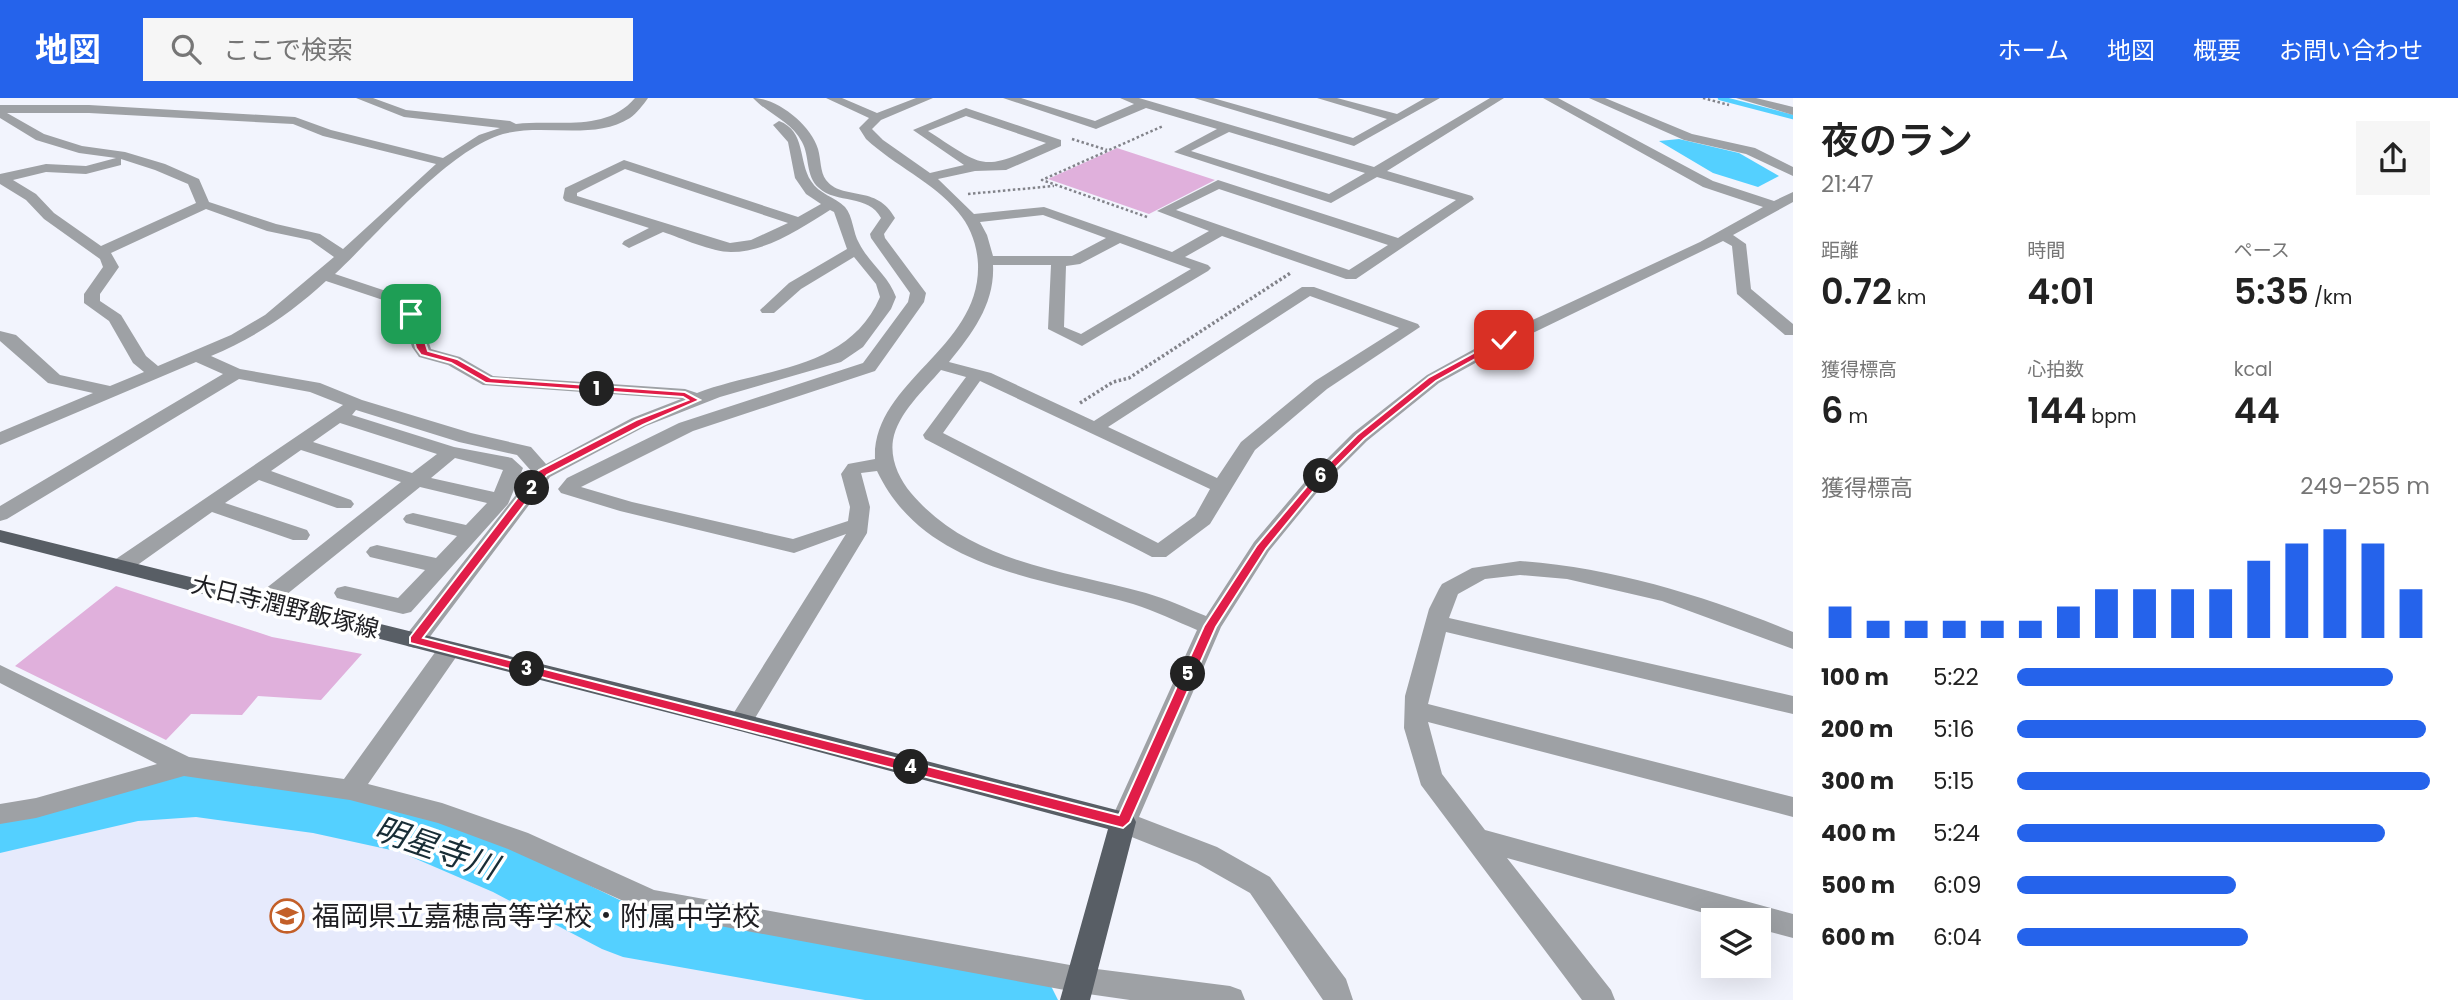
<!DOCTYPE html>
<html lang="ja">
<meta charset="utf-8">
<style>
:root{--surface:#fff;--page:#f6f6f6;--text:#222;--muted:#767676;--accent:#2563eb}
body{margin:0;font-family:Poppins,"Noto Sans JP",sans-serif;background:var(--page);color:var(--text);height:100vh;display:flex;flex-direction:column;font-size:26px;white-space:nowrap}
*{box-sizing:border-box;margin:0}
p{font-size:23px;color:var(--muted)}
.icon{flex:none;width:38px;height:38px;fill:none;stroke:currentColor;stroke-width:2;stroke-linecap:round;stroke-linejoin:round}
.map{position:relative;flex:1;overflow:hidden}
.details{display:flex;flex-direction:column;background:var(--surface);width:665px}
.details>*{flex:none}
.tools{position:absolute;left:1701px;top:810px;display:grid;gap:14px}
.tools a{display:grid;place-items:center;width:70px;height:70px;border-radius:0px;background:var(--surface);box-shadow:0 7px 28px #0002;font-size:35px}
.pin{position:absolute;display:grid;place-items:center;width:60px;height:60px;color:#fff;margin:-30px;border-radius:14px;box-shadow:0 4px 10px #0006}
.km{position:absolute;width:35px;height:35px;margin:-18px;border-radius:50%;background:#222;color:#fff;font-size:19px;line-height:35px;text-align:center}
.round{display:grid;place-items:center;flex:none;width:74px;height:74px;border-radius:0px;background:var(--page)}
.overview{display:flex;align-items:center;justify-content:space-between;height:119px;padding:0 28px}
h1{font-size:38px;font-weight:600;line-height:52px}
.figures{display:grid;grid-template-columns:repeat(3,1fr);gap:10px;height:119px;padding:7px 28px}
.figures div{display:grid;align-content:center}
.figures b{font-size:35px;font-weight:600}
.figures small{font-size:19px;font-weight:400}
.figures p{font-size:19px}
.chart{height:196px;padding:14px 28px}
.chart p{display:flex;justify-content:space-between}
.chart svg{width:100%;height:126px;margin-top:7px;stroke:var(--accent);stroke-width:6}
ul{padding:0 28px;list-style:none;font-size:23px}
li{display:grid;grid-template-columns:112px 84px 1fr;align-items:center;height:52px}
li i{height:18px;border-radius:9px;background:var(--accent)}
header{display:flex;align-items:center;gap:42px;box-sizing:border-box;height:98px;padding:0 35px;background:var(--accent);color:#fff}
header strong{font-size:33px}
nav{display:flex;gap:38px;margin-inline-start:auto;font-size:24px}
.search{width:490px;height:63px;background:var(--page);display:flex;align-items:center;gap:18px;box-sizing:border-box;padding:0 24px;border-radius:0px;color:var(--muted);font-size:26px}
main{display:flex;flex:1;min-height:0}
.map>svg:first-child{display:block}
.built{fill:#e6eafc}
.green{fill:#e0b0dc}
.water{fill:#54d0ff}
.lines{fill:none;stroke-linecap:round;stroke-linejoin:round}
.stream{stroke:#54d0ff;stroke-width:4.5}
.river{fill:#54d0ff;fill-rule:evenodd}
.path-far1{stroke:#82838a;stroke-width:2.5;stroke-dasharray:2.5 2.5;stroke-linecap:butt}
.path{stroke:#82838a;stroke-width:3.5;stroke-dasharray:2.5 2.5;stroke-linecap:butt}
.minor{fill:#9ea1a5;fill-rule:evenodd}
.major{fill:#585e65;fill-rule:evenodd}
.route{fill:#e11d48;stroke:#fff;stroke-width:2}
.labels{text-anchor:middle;stroke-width:7;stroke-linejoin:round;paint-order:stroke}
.street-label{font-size:24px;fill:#1e1e22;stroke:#fff}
.near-poi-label{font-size:28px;fill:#1e1e22;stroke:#fff;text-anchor:start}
.near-water-label{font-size:32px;font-style:italic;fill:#182d36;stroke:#fff}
</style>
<header>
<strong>地図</strong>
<div class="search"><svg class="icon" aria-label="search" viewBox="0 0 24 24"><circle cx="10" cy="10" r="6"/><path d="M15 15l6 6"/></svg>ここで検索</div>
<nav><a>ホーム</a><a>地図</a><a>概要</a><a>お問い合わせ</a></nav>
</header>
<main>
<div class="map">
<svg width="1793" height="902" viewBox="0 0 1793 902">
<rect width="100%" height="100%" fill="#f2f4fd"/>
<path class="built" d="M194 703 327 726 400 743 491 778 617 839 965 902H0V738L133 709Z"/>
<path class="green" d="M1117 50 1215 82 1149 116 1048 81Z
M116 488 272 539 362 556 321 602 258 598 242 617 191 616 166 642 15 568Z"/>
<path class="water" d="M1679 41 1739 55 1779 78 1758 89 1713 75 1659 43Z"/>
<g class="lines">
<path class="stream" d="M1720 0 1793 19"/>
<path class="river" d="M196 677 313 691 409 712 533 760 632 808 1026 873 1048 882 1058 902H865L623 859 602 851 493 794 400 754 313 735 196 719 138 723 0 755V711L138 681Z"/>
<path class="path-far1" d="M1703 0 1729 7
M1072 41 1107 52
M968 96 1054 88
M1147 119 1042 82 1163 28"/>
<path class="path" d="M1080 305 1113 284 1129 280 1292 174"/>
<path class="minor" d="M356 0H373L406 12 510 23 516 26C558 21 605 35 635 0H648C643 7 637 15 630 20 594 43 543 25 503 36 448 52 378 136 335 176L401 198 419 216 431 251 460 259 493 278 685 291 697 295C763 270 848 273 880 199L876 186 854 159 801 191 774 215H762L760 212 789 185 847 151 834 114 830 112C801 130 767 154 731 154 712 154 681 140 663 134L629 150 622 146 624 143 649 130 565 103 563 100 565 90 624 62 798 119 821 106 806 96 795 80 788 44 773 27 779 23C806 33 798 63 811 83 819 96 835 99 845 109 853 118 853 135 859 145 869 165 888 177 896 199L891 211 863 249 841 264 720 299 646 328 550 379 423 548 415 550 407 548 404 542 407 536 533 375 517 357 459 344 356 312 352 317 454 349 512 360 523 370 508 406 411 514 403 516 337 500 334 495 337 490 345 488 398 500 425 472 370 459 366 454 370 449 377 447 436 460 457 438 406 425 403 421 406 417 413 415 466 427 487 405 420 389 271 509 263 511 255 509 252 504 255 499 401 384 301 352 271 373 351 402 354 406 351 410H337L259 382 225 405 307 432 310 437 307 442H293L212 414 129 473H113L110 468 113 463 343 307 310 294 239 281 7 421 0 423V408L223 276 196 264 0 347V334L93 295 48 285 0 243V233L16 237 60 277 110 288 144 274 133 265 109 223 84 205V196L103 169 100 161 44 121 26 102 0 86V76L46 66 86 68 116 60 79 55 36 42 0 20V7H89L295 19 331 32 443 60 479 37 500 30 404 19ZM7 15H89L293 26 323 38 436 66 343 151 320 136 276 126 209 104 199 81 165 66 125 54 82 48 44 36ZM121 61 155 72 188 86 196 105 101 148 54 115 36 96 13 82 46 74 86 76 121 67ZM625 71 788 125 751 142 730 145 577 98V95ZM206 111 267 133 310 142 334 159 265 217 231 237 158 268 146 258 121 217 100 203V196L119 169 111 155ZM326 183 389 204 403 218 412 249 419 259 448 267 483 287 681 301 632 320 546 366 531 349 471 335 362 302 320 285 240 271 211 258C255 240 291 215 326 183ZM340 325 437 356 412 375 313 344ZM455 360 503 372 494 394 431 380Z
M753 0C777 0 811 27 818 51 821 61 820 74 826 82 842 103 877 86 895 120L884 136 885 140 926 195 924 204 875 273 693 333 581 389 632 404 793 441 848 423 850 409 841 376 848 366 875 361C872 283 981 251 978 166 977 146 970 128 958 114 932 83 895 68 866 41L859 30 869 20 826 0H842L877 15 916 0H933L881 22 872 31 883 42 930 75 964 67 913 32 966 10 1061 42V48L1006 72 975 73 938 81 974 116 1044 109 1172 154 1209 133 1157 113 1218 82 1398 140 1456 102 1377 79 1331 105 1174 54 1217 31 1146 10 1096 31 1003 0H1021L1095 23 1134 6 1120 0H1139L1374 69 1490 0H1504L1387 73 1472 98 1474 101 1356 181H1346L1222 138 1185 159 1208 167 1211 170 1208 173 1082 248 1048 231 1051 167H993C995 205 973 235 949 264L991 275 1094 323 1302 189H1314L1418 226 1420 229 1327 291 1255 352 1210 426 1166 459H1152L925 341 923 337 966 279 941 272C924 292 898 315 893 342 890 361 899 381 911 395 970 465 1063 472 1146 495 1167 501 1186 510 1206 518L1254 444 1309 379 1353 335 1427 277 1498 238 1700 144 1763 109 1703 89 1543 0H1558L1713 83 1774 103 1793 94V104L1733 137 1746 146 1751 191 1793 226V237H1785L1737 196 1732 148 1723 143 1510 246 1439 285 1367 343 1323 387 1269 453 1221 529 1139 719 1217 749 1270 779 1346 881 1353 902H1323L1250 795 1197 765 1114 732 1110 724 1197 532C1176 523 1155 513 1133 506 1040 479 924 472 877 373L861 375 870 409 867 435 749 630 740 633 731 630 728 624 846 436 794 455 620 413 561 395 558 391 567 380 679 325 863 265 908 204 910 195 871 140 870 136 881 120C869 96 836 106 819 90 805 78 810 58 802 44 792 24 768 16 753 0ZM966 18 1046 45C980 73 987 71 928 33ZM1229 34 1365 75 1329 96 1191 53ZM1219 91 1388 147 1349 172 1176 112ZM1043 117 1106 140 1072 158H993L987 137 980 124ZM1120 145 1191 171 1081 236 1064 229 1066 168 1080 166ZM1310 198 1399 230 1315 283 1241 344 1217 380 1108 329ZM980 283 1210 391 1195 418 1158 445 943 335Z
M1194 0H1213L1353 40 1387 21 1317 0H1337L1397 16 1425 0H1440L1354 48Z
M1589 0H1605L1692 36 1755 50 1793 69V78L1746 56 1684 42Z
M1736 0H1756L1793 9V17Z
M1520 463C1615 470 1705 498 1793 534V551L1662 503 1567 481 1520 477 1485 481 1458 496 1449 520 1793 598V616L1446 534 1428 606 1793 699V719L1428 624 1442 676 1485 732 1793 816V840L1759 831V822H1729L1507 760 1611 892 1615 902H1582L1421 687 1404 630 1405 598 1429 511 1439 491 1442 486 1472 470Z
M449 544 457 546 461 552 368 686 442 705 528 735 654 792 1081 869 1230 888 1241 892 1245 902H1130L1081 895 650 815 508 751 438 725 350 702 184 678 36 720 0 726V706L36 700 157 666 0 585V567L189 659 344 681 441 546Z"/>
<path class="major" d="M0 432 740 615 1132 716 1136 724 1090 902H1060L1108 731 740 633 0 444Z"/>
</g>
<path class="route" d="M411 213 416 216 428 253 457 261 491 280 685 294 700 302 643 327 547 377 423 540 1119 717 1204 528 1257 447 1313 381 1357 337 1429 279 1501 240 1509 242 1436 283 1364 341 1320 385 1266 451 1216 529 1130 724 1123 730 410 545V539L539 372 636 322 688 302 683 299 486 285 451 265 421 257 416 250 407 216Z"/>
<defs>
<symbol id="school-ring" viewBox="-11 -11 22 22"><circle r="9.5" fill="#fff" stroke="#c35f28" stroke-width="1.5"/><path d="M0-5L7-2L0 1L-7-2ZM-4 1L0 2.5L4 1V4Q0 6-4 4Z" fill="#c35f28"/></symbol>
</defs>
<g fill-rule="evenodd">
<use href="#school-ring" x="268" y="799" width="38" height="38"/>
</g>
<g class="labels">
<g class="street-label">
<text transform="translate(285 509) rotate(14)" y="8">大日寺潤野飯塚線</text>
</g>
<g class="near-poi-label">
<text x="312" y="828">福岡県立嘉穂高等学校・附属中学校</text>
</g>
<g class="near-water-label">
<text transform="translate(436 750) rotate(19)" y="11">明星寺川</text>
</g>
</g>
</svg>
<div class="tools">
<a><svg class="icon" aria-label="layers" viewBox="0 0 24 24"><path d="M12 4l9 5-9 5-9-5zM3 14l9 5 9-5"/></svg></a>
</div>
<div class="pin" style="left:411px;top:216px;background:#1e9e55"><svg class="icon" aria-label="arrive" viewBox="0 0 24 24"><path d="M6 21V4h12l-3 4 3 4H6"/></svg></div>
<div class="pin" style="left:1504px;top:242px;background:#d93025"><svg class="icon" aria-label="check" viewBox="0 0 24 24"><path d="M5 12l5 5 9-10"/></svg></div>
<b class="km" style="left:597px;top:291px">1</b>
<b class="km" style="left:532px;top:390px">2</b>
<b class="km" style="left:527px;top:571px">3</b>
<b class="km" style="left:911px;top:669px">4</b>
<b class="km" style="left:1188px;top:576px">5</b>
<b class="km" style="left:1321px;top:378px">6</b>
</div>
<section class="details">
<div class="overview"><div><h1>夜のラン</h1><p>21:47</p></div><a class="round"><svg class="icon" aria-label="share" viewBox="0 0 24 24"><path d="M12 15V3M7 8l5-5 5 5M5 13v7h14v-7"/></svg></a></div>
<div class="figures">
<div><p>距離</p><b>0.72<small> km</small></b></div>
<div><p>時間</p><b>4:01</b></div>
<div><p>ペース</p><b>5:35<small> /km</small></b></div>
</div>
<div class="figures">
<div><p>獲得標高</p><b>6<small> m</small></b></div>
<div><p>心拍数</p><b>144<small> bpm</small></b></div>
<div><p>kcal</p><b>44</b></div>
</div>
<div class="chart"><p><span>獲得標高</span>249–255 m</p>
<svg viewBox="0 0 160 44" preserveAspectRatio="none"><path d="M5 44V33M15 44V38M25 44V38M35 44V38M45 44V38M55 44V38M65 44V33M75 44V27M85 44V27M95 44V27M105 44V27M115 44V17M125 44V11M135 44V6M145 44V11M155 44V27"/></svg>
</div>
<ul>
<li><b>100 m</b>5:22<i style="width:91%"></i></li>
<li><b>200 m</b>5:16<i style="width:99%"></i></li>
<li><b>300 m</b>5:15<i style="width:100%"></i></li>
<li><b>400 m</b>5:24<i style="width:89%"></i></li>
<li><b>500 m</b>6:09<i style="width:53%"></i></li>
<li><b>600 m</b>6:04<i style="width:56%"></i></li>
</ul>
</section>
</main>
